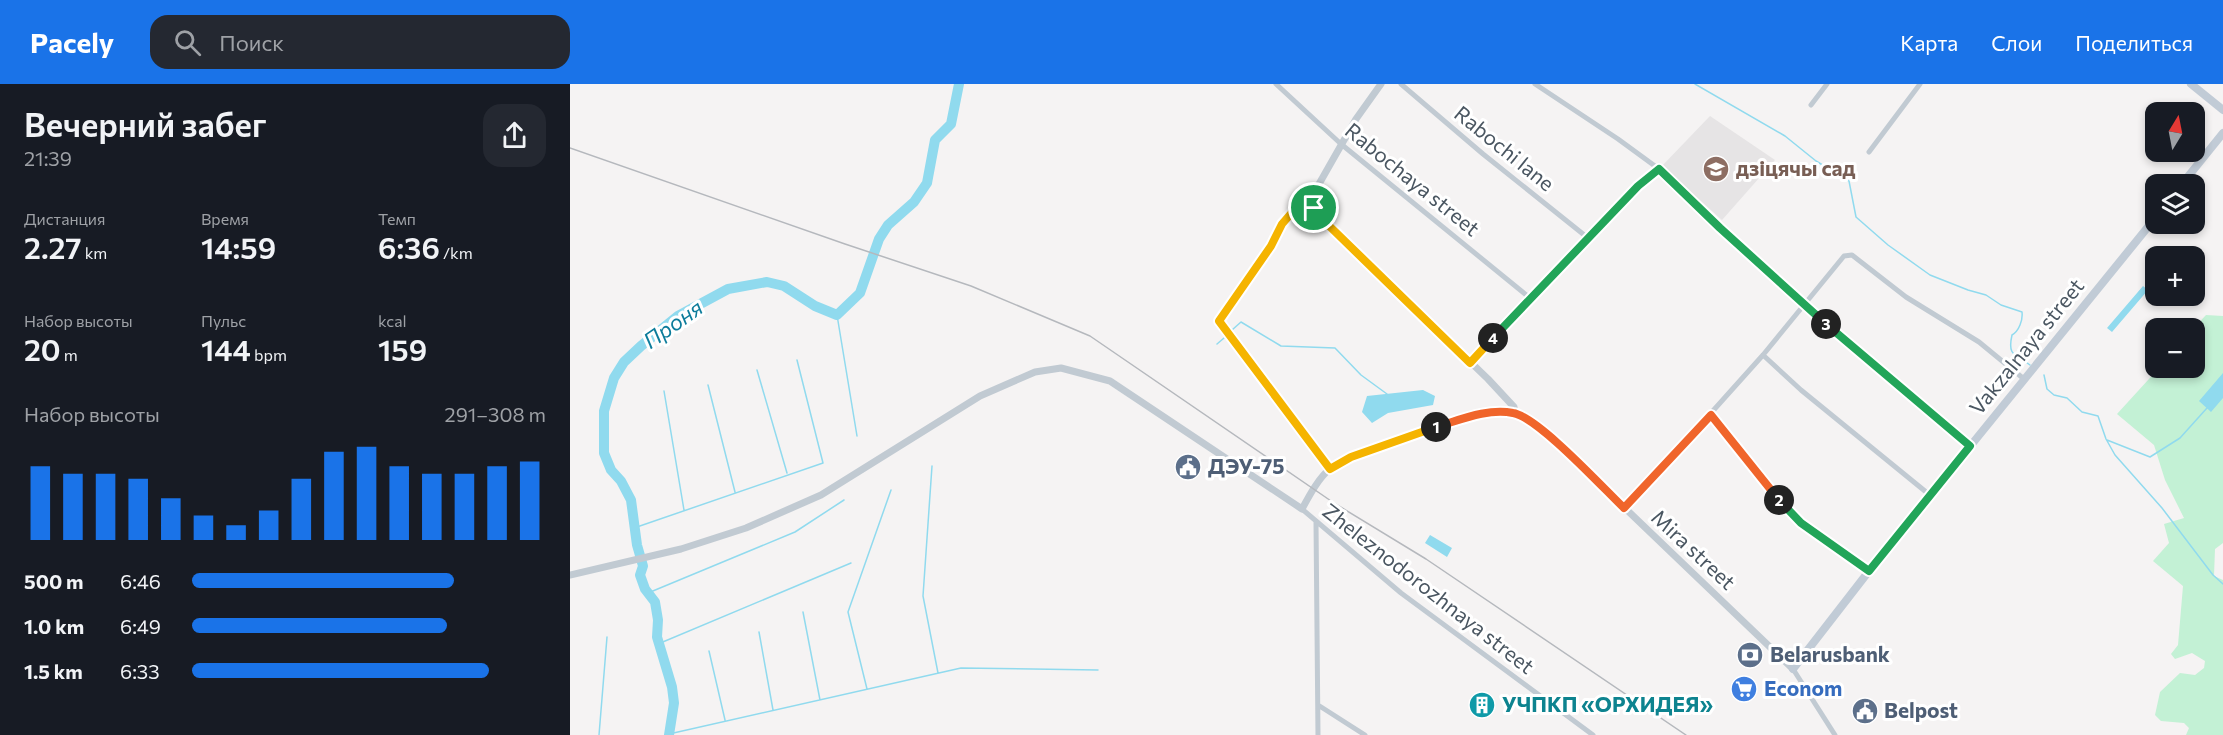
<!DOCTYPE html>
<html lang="ru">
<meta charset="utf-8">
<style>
:root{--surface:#171b24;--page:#242831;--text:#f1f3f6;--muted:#9ea1a6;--accent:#1a73e8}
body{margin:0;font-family:Commissioner,sans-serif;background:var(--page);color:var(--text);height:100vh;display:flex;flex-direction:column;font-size:22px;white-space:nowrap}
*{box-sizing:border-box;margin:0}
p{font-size:20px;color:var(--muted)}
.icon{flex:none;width:33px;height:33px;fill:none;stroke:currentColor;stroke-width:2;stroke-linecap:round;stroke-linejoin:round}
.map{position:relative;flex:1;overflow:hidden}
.details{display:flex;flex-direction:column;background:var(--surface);width:570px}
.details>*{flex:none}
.needle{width:39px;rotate:10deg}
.fabs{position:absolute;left:1575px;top:18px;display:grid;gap:12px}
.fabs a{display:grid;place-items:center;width:60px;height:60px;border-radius:12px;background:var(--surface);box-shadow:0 3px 9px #0003;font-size:30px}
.pin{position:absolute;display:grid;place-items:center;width:51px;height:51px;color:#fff;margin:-26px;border:3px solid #fff;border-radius:50%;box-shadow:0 2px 6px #0007}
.km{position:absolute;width:30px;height:30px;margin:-15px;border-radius:50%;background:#222;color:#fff;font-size:16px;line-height:30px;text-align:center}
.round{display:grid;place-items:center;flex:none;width:63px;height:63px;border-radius:18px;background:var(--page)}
.headline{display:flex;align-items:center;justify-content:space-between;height:102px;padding:0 24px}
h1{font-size:33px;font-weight:600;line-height:45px}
.figures{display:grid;grid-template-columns:repeat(3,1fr);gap:9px;height:102px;padding:6px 24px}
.figures div{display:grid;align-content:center}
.figures b{font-size:30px;font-weight:600}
.figures small{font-size:16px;font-weight:400}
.figures p{font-size:16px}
.chart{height:168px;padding:12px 24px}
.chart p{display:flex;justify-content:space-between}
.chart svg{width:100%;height:108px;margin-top:6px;stroke:var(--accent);stroke-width:6}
ul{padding:0 24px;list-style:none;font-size:20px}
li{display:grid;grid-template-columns:96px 72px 1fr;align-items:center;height:45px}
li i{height:15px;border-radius:8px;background:var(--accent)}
header{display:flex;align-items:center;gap:36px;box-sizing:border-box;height:84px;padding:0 30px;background:var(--accent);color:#fff}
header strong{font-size:28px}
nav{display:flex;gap:33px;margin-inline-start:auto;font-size:21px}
.search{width:420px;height:54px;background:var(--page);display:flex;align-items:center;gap:15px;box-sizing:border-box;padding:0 21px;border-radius:18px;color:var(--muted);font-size:22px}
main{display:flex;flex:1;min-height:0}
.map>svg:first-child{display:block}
.education{fill:#e6e4e5}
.green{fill:#c3f1d5}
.water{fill:#90daee}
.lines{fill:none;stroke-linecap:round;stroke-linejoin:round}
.stream{stroke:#90daee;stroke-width:1.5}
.river{stroke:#90daee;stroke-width:10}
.minor{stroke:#c1cad2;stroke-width:5}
.tertiary{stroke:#c1cad2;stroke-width:7}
.secondary{stroke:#c1cbd6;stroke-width:8}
.rail{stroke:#b5b8bd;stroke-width:1.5}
.split-1-casing{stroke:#fff;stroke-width:12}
.split-2-casing{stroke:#fff;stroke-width:12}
.split-3-casing{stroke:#fff;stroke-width:12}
.split-4-casing{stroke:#fff;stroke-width:12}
.split-5-casing{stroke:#fff;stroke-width:12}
.split-1{stroke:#f5b400;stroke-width:8}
.split-2{stroke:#f0652b;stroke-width:8}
.split-3{stroke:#22a559;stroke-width:8}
.split-4{stroke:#22a559;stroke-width:8}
.split-5{stroke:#f5b400;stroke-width:8}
.labels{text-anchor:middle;stroke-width:6;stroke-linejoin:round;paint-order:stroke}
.street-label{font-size:21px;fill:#4a5661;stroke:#fff}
.education-label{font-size:21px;font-weight:bold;fill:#785e54;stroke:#fff;text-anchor:start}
.service-label{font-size:21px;font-weight:bold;fill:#4e5e75;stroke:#fff;text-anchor:start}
.shop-label{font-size:21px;font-weight:bold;fill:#366cbe;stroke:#fff;text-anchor:start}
.culture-label{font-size:21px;font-weight:bold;fill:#0d838f;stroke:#fff;text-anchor:start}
.water-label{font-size:22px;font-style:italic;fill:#0c7c9b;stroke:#fff}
</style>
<header>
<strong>Pacely</strong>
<div class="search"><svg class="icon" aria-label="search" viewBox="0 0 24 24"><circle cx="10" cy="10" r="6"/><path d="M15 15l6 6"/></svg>Поиск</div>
<nav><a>Карта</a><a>Слои</a><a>Поделиться</a></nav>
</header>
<main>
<section class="details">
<div class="headline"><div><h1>Вечерний забег</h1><p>21:39</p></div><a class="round"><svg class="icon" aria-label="share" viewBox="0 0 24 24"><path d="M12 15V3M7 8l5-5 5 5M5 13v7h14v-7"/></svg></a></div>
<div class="figures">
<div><p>Дистанция</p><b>2.27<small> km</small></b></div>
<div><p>Время</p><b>14:59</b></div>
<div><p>Темп</p><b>6:36<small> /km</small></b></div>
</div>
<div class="figures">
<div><p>Набор высоты</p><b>20<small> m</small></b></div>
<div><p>Пульс</p><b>144<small> bpm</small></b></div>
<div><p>kcal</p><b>159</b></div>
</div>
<div class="chart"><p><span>Набор высоты</span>291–308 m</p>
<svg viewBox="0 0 160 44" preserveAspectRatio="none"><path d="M5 44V14M15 44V17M25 44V17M35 44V19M45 44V27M55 44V34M65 44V38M75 44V32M85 44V19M95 44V8M105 44V6M115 44V14M125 44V17M135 44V17M145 44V14M155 44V12"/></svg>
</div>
<ul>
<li><b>500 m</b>6:46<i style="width:74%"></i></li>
<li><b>1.0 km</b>6:49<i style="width:72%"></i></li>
<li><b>1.5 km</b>6:33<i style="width:84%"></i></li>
</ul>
</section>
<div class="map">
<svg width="1653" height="651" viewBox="0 0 1653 651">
<rect width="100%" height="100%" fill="#f5f3f3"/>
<path class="education" d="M1140 32 1205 76 1152 136 1092 82Z"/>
<path class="green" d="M1636 231 1653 232V459L1645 465 1644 492 1653 496V651H1616L1619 644 1614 639 1591 637 1585 631 1590 608 1610 589 1625 591 1634 584 1635 577 1622 569 1605 575 1601 570 1608 561 1613 502 1583 477 1599 459 1594 440 1614 434 1595 396 1584 361 1547 330 1589 284H1624V244Z"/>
<path class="water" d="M1573 202 1578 206 1542 248 1537 244Z
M1653 289V314L1641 328 1629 317Z
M853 306 865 312 863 321 818 329 802 339 792 328 797 312Z
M860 451 882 464 877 473 855 459Z"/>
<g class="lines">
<path class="stream" d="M1125 0 1215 52 1246 77 1279 97 1286 133 1318 161 1360 191 1398 206 1416 211 1431 221 1452 228C1453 236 1449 247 1442 251 1437 273 1446 270 1460 281
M267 231 287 352
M662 246 671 238 711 262 765 264 791 291 817 310
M647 260 654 254
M187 286 217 389
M1474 291 1477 305 1484 311 1497 314 1512 328 1528 332 1536 355 1545 371 1592 424 1643 491 1653 500
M138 301 165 408
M94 307 114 426
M1537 356 1580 373 1610 354 1637 324
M362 382 353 512 368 589
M64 444 253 379 227 276
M78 509 225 448 274 416
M233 528 250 616
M189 548 203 626
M88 560 281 479
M139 567 155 636
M297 605 278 528 321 406
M99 650 391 584 528 586
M29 651 37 553"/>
<path class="river" d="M99 651 104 619 102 603 87 553 88 536 85 518 75 505 70 491 73 482 67 461 61 416 51 397 41 386 34 369V327L44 294 54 278 71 262 108 232 158 205 197 198 214 202 245 222 267 231 290 209 309 155 318 141 344 118 357 99 365 56 381 40 389 0"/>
<path class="minor" d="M706 0 771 60 960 214
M831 0 913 70 1018 154
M965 0 1048 55 1089 85 1234 221 1400 362
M1241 21 1257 0
M1299 68 1350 0
M743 115 725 125 712 140 701 162 649 237 760 385
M1193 271 1231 306 1361 412
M900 279 1068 102 1089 85
M1141 331 1209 416 1231 439 1299 487
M732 425 831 509 1023 651
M1055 425 1193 271 1274 172 1282 171 1336 213 1409 258 1454 295
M746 438 748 651
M1223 585 1265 651
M748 621 795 651"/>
<path class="tertiary" d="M811 0 786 35 745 107 744 124 749 132 918 295 944 323 945 329 964 339 988 360 1223 585
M0 491 111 465 176 444 251 411 410 312 465 288 491 284 540 297 732 425C739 412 749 393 761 384 780 371 803 364 825 357 863 343 904 326 945 329"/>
<path class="secondary" d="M1621 0 1653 26
M1612 100 1653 49
M1223 585 1299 487 1586 133"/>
<path class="rail" d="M0 64 275 160 401 202 520 252 764 419 856 475 1116 651"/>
</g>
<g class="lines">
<defs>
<path id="split-1" d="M744 124 743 115 725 125 712 140 701 162 649 237 760 385 781 373 866 343"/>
<path id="split-2" d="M866 343C890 336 917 324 943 329 968 333 1033 404 1054 424L1141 331 1209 416"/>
<path id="split-3" d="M1209 416 1231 439 1299 487 1400 362 1256 240"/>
<path id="split-4" d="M923 254 1068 102 1089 85 1150 144 1256 240"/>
<path id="split-5" d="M744 124 749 132 900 279 923 254"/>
</defs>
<use href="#split-1" class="split-1-casing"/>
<use href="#split-2" class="split-2-casing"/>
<use href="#split-3" class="split-3-casing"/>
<use href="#split-4" class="split-4-casing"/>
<use href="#split-5" class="split-5-casing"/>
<use href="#split-1" class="split-1"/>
<use href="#split-2" class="split-2"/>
<use href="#split-3" class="split-3"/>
<use href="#split-4" class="split-4"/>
<use href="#split-5" class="split-5"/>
</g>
<defs>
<symbol id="school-disc" viewBox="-11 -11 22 22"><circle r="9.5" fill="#8d6e63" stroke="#fff"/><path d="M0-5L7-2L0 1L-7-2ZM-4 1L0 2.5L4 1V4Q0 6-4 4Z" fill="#fff"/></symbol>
<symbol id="civic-disc" viewBox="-11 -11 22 22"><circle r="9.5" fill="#5c6f8a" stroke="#fff"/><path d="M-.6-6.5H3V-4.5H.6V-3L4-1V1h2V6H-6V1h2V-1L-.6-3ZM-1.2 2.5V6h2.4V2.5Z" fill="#fff"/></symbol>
<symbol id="bank-disc" viewBox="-11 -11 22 22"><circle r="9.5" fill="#5c6f8a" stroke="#fff"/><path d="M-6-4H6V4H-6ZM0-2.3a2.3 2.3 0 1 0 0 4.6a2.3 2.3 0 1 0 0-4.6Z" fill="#fff"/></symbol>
<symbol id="supermarket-disc" viewBox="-11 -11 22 22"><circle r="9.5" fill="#3f7fe0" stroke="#fff"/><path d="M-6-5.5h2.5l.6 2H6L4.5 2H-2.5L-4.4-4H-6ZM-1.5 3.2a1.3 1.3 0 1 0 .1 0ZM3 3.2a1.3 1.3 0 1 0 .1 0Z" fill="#fff"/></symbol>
<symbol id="building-disc" viewBox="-11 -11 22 22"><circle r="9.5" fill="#0f9aa8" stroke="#fff"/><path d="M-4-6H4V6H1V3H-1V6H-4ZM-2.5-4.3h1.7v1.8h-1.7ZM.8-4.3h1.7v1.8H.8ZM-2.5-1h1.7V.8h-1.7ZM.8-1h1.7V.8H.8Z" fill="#fff"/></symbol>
</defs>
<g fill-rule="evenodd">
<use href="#school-disc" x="1131" y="70" width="30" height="30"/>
<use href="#civic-disc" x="603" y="368" width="30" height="30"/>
<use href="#bank-disc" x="1165" y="556" width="30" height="30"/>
<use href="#supermarket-disc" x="1159" y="590" width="30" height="30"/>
<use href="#building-disc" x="897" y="606" width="30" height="30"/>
<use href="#civic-disc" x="1280" y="612" width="30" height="30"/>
</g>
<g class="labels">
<g class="street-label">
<text transform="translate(934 65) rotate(39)" y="7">Rabochi lane</text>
<text transform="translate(842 96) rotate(39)" y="7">Rabochaya street</text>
<text transform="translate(1457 263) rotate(-51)" y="7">Vakzalnaya street</text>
<text transform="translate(1123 466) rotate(43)" y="7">Mira street</text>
<text transform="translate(858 505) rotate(38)" y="7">Zheleznodorozhnaya street</text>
</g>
<g class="education-label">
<text x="1166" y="92">дзіцячы сад</text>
</g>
<g class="service-label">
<text x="638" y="390">ДЭУ-75</text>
<text x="1200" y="578">Belarusbank</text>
<text x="1314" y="634">Belpost</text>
</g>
<g class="shop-label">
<text x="1194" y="612">Econom</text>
</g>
<g class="culture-label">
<text x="932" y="628">УЧПКП «ОРХИДЕЯ»</text>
</g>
<g class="water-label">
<text transform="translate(103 240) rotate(-35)" y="8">Проня</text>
</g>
</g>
</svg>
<div class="fabs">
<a><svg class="needle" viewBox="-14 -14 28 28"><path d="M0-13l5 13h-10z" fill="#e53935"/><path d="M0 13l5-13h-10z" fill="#9ea1a6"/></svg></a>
<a><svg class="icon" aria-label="layers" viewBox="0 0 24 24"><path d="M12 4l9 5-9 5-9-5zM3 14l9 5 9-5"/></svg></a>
<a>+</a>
<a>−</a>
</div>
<div class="pin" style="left:744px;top:124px;background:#1e9e55"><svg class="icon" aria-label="arrive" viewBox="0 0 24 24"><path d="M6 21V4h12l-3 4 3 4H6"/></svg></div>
<b class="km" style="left:866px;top:343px">1</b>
<b class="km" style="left:1209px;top:416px">2</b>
<b class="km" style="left:1256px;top:240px">3</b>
<b class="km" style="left:923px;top:254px">4</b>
</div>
</main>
